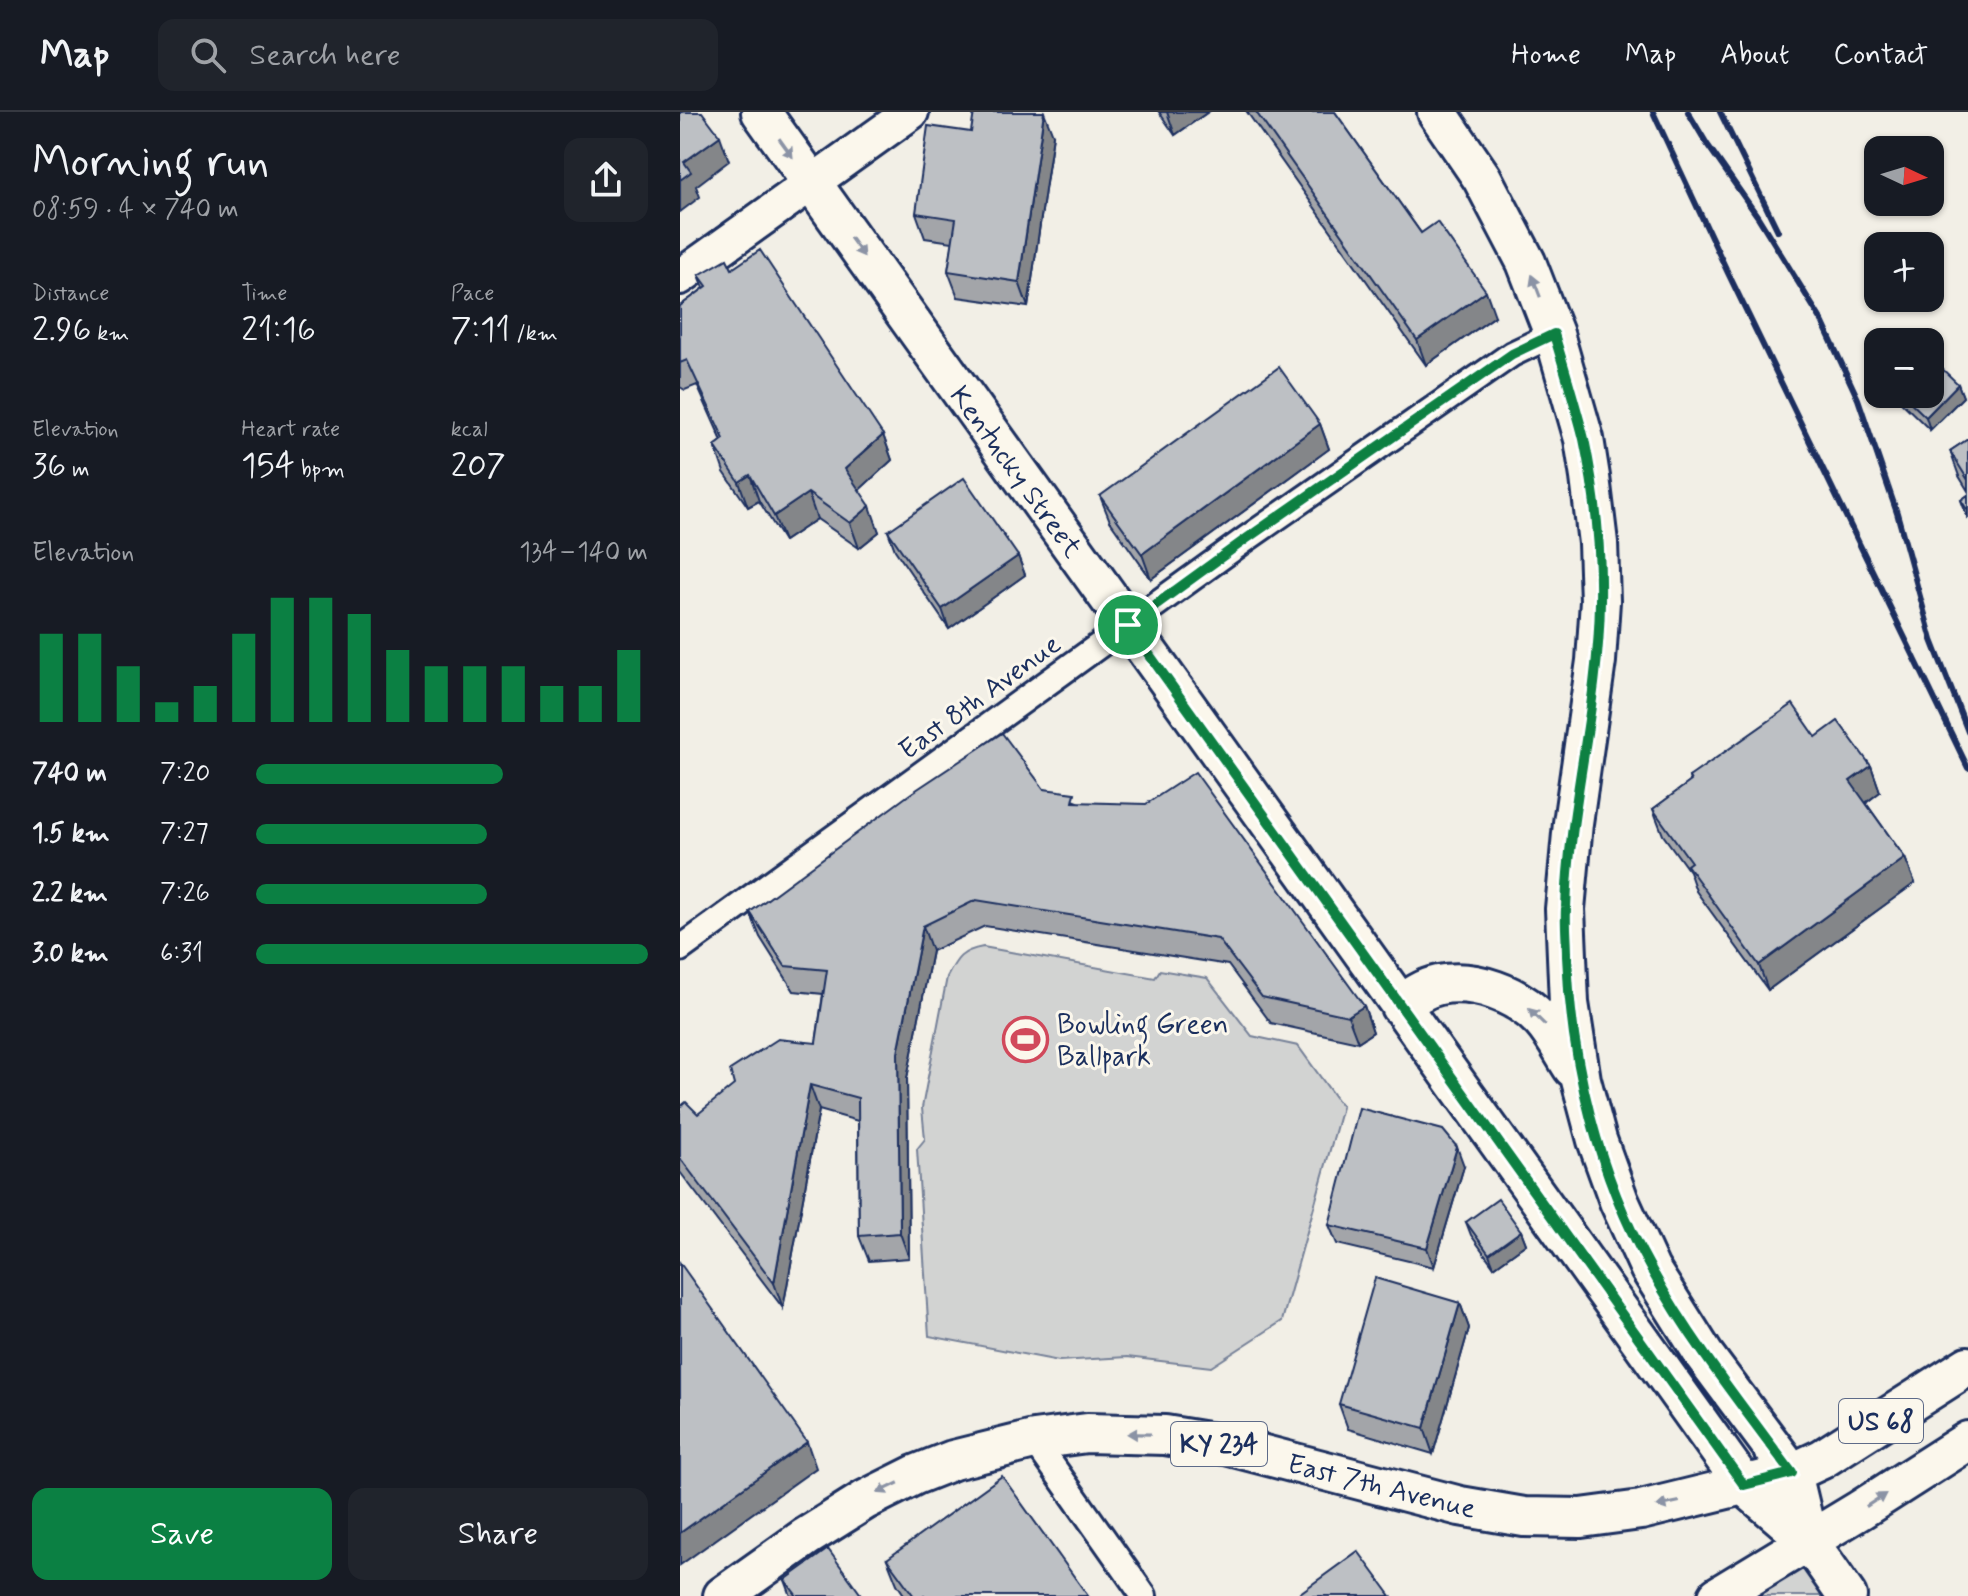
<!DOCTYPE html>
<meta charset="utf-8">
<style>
:root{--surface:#171b24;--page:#20242c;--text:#f1f3f6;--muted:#9ea1a6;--line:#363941;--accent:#0b8043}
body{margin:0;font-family:Mynerve,sans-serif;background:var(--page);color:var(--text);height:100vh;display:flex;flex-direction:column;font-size:30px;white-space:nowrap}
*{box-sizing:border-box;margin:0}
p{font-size:26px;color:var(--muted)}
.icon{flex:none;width:44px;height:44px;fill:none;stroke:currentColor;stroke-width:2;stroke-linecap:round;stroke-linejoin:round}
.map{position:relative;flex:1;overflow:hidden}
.panel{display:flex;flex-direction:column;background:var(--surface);width:680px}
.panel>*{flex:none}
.needle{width:52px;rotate:94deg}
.tools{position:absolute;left:1184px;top:24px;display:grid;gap:16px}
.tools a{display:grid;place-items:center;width:80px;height:80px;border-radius:16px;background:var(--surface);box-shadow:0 2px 6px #0004;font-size:40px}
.pin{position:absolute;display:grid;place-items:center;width:68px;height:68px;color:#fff;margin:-34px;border:4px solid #fff;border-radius:50%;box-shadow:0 2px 8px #0007}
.round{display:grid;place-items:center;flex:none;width:84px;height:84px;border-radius:16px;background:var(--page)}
.summary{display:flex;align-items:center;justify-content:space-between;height:136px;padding:0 32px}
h1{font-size:44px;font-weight:600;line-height:60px}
.stats{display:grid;grid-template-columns:repeat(3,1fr);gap:12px;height:136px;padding:8px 32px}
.stats div{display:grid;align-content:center}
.stats b{font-size:34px;font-weight:600}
.stats small{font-size:22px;font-weight:400}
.stats p{font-size:22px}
.chart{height:224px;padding:16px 32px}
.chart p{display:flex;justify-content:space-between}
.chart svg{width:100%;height:144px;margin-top:8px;stroke:var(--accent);stroke-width:6}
.action{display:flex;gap:16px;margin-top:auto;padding:16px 32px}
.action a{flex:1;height:92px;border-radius:16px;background:var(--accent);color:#fff;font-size:32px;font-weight:600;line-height:92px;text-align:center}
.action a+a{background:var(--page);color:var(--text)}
ul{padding:0 32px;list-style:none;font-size:26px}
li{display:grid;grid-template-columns:128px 96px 1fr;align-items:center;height:60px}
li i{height:20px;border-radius:10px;background:var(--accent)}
header{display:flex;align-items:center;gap:48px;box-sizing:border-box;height:112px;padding:0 40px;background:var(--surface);border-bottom:2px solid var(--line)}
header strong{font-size:38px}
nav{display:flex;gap:44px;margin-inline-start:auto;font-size:28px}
.search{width:560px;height:72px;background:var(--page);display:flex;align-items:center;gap:20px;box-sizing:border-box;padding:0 28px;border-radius:16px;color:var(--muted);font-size:30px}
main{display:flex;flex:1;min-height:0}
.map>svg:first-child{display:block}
.green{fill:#d2d3d2;stroke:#768198;stroke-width:2}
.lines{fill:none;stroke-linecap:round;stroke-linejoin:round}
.street-casing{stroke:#1b2f5e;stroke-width:30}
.secondary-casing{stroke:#1b2f5e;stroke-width:40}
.primary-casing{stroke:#1b2f5e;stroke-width:44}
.street{stroke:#fbf7ec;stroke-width:24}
.secondary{stroke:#fbf7ec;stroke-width:34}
.primary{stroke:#fbf7ec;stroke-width:38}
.rail{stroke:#1b2f5e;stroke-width:6}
.wall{fill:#a3a5a9;stroke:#1b2f5e;stroke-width:2}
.shaded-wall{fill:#848689;stroke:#1b2f5e;stroke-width:2}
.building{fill:#bdc0c4;stroke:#1b2f5e;stroke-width:2}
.oneway{fill:#8b93a5}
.route-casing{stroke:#fff;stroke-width:16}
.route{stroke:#0b8043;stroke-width:10}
.labels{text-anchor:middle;stroke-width:6;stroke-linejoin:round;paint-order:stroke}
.shield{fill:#fbf7ec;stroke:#5e6b89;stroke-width:2}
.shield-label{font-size:26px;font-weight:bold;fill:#1b2f5e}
.street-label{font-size:28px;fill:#1b2f5e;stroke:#fbf7ec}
.poi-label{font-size:28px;fill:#1b2f5e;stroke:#fbf7ec;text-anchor:start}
</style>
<header>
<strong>Map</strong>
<div class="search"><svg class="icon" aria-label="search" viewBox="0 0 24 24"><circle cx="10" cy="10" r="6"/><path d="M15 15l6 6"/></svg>Search here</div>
<nav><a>Home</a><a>Map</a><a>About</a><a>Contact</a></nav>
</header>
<main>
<section class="panel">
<div class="summary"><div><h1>Morning run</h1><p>08:59 · 4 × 740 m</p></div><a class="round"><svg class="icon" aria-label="share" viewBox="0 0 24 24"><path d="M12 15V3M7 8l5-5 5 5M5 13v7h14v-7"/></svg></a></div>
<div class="stats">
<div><p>Distance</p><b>2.96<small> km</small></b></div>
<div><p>Time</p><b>21:16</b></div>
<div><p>Pace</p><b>7:11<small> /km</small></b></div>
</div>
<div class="stats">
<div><p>Elevation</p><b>36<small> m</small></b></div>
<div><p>Heart rate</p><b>154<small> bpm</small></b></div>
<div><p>kcal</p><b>207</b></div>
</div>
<div class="chart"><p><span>Elevation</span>134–140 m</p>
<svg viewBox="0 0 160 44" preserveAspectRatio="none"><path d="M5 44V17M15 44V17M25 44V27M35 44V38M45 44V33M55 44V17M65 44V6M75 44V6M85 44V11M95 44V22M105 44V27M115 44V27M125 44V27M135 44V33M145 44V33M155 44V22"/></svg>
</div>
<ul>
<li><b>740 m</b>7:20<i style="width:63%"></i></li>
<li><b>1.5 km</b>7:27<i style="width:59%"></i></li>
<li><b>2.2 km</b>7:26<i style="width:59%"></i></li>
<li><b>3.0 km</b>6:31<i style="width:100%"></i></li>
</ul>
<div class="action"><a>Save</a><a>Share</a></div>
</section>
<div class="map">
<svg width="1288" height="1484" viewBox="0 0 1288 1484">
<rect width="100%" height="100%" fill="#f2efe6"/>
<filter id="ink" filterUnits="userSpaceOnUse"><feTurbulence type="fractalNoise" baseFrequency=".0125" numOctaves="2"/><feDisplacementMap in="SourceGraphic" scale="16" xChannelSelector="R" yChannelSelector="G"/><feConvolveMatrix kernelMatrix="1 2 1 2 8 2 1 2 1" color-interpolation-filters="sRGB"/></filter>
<g filter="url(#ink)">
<path class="green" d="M303 835 475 866 480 858 527 866 572 924 618 934 662 995 602 1209 531 1255 447 1245 379 1249 249 1224 237 1037 245 1027 242 996 267 865C277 846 281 839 303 835Z
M1128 1428 1167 1484H1038Z"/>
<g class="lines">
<defs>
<path id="street" d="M0 837 566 427 832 242 874 222
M354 1328 464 1484"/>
<path id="secondary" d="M0 165 231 0"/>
<path id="primary" d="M81 0 1064 1373 1128 1428 1167 1484
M757 0 802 66 846 150 874 222 904 327 910 365 918 431 920 489 916 549 893 711 885 797 889 891 901 968 917 1028 939 1089 970 1157 1024 1243 1112 1361 1128 1428
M720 894C732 885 744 876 759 873 794 866 838 882 862 909 874 922 883 941 893 956
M43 1484 126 1425 185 1388 235 1363 273 1348 354 1328 407 1321 485 1323 546 1333 780 1394 844 1405 901 1406 961 1398 1112 1361 1142 1347 1288 1254
M1038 1484 1180 1398 1288 1329"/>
</defs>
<use href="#street" class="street-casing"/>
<use href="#secondary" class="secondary-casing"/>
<use href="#primary" class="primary-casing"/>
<use href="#street" class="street"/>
<use href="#secondary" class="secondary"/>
<use href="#primary" class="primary"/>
<path class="rail" d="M973 0 1048 161 1288 656
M1008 0 1027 32 1078 105 1142 209 1178 287 1217 401 1252 528 1288 620
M1040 0 1098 119"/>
</g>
<path class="wall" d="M479 0H528L495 23Z
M567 0H655L741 121 815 204 746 253Z
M291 20 373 23 348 195 278 185 268 159 273 130 245 126 236 101Z
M52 157 203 323 212 348 179 378 199 420 179 436 137 407 104 429 79 389 68 395 44 360 35 334 42 329 17 273 5 278 0 275V194L24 176 19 163Z
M1278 272 1283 285 1250 318 1213 282H1250Z
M640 312 649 337 471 467 430 409 420 384Z
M1288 327V379L1279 364 1270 339Z
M1288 383V407L1281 388Z
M208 419 338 444 345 463 269 517 215 438Z
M1136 625 1191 654 1200 680 1186 691 1225 746 1235 771 1088 878 1016 779 1009 759 983 723 973 697 1010 670 1009 665Z
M364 677 398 690 684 894 693 920 678 930 591 911 548 853 305 814 252 839 227 966 229 1146 189 1149 179 1124 178 1009 139 998 103 1196 0 1060V995L18 1002 136 931 143 882 114 879 80 825 70 800Z
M784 1054 754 1155 657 1132 649 1113Z
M786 1110 841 1119 846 1132 814 1155 791 1123Z
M780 1191 789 1216 753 1342 668 1317 659 1292Z
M207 1447 408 1484H225L217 1472Z
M105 1468 182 1484H111Z"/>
<path class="shaded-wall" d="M364 0 373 23 348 195 339 170Z
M487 0H528L495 23Z
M40 24 49 49 16 74 20 85 0 100V68L4 50Z
M806 179 815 204 746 253 737 228Z
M1278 272 1283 285 1250 318 1246 305Z
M640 312 649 337 471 467 462 442Z
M203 323 212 348 174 383 165 357Z
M70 363 79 389 68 395 59 370Z
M128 381 137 407 104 429 94 404Z
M190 394 199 420 179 436 170 411Z
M338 444 345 463 269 517 262 497Z
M1191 654 1200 680 1180 695 1170 669Z
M1225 746 1235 771 1088 878 1079 853Z
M243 814 252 839 227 966 229 1146 220 1121 218 941Z
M684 894 693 920 678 930 668 904Z
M130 973 139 998 103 1196 94 1171Z
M777 1035 784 1054 754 1155 747 1136Z
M841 1119 846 1132 814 1155 809 1142Z
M780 1191 789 1216 753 1342 744 1316Z
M127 1330 136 1356 0 1453V1421Z"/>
<path class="building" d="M0 0H22L40 24 4 50 11 60 0 68Z
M294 0H364L339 170 268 159 276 107 236 101 248 14 291 20Z
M576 0H655L741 121 757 110 806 179 737 228Z
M80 138 203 323 165 357 190 394 170 411 128 381 94 404 70 363 59 370 35 334 44 327 7 248 0 251V194L27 174 19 163 47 147 52 157Z
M1253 248 1278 272 1246 305 1222 282H1250V251Z
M599 255 640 312 462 442 420 384Z
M1288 327V368L1270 339Z
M284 366 338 444 262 497 208 419Z
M1288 383V399L1281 388Z
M1113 592 1136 625 1158 609 1191 654 1170 669 1225 746 1079 853 1007 753 1011 750 973 697 1011 669 1009 665Z
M322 621 364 677 395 681 393 690 466 692 515 660 684 894 668 904 582 885 538 827 296 788 243 814 218 941 220 1121 179 1124 178 986 130 973 94 1171 0 1046V995L6 990 18 1002 54 973 50 958 98 927 136 931 147 858 105 854 70 800 230 682Z
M679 996 763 1018 777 1035 747 1136 649 1113Z
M818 1087 841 1119 809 1142 786 1110Z
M0 1151 127 1330 0 1421Z
M695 1166 780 1191 744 1316 659 1292Z
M322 1364 408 1484H234L207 1447Z
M148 1437 182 1484H117L105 1468Z
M678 1439 711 1484H616Z"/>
<defs><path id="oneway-solid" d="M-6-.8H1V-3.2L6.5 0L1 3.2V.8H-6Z" transform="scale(2)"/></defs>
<g class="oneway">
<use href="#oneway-solid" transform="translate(106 36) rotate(54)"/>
<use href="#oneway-solid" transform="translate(177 135) rotate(54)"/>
<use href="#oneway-solid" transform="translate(856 174) rotate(-111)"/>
<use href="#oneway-solid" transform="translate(857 905) rotate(-135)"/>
<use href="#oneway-solid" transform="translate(459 1322) rotate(-179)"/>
<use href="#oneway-solid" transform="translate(208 1376) rotate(154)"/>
<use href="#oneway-solid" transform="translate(1196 1388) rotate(-33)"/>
<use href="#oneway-solid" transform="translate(988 1392) rotate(168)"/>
</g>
</g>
<g class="lines" filter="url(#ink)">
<defs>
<path id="route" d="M874 222C884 256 895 291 904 327 915 379 921 436 920 489 919 592 889 693 886 796 885 812 887 828 887 844 891 953 918 1062 971 1157 1011 1230 1063 1295 1112 1361L1064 1373 448 513 566 427 832 242Z"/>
</defs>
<use href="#route" class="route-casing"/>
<use href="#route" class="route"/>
</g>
<defs>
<symbol id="stadium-ring" viewBox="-11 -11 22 22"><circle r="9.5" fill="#fbf7ec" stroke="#d1495b" stroke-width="1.5"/><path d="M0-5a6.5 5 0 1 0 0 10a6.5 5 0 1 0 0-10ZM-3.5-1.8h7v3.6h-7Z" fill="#d1495b"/></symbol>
</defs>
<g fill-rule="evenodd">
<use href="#stadium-ring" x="320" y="902" width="51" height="51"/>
</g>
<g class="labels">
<g class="shield">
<rect x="1159" y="1287" width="84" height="44" rx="6"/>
<rect x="491" y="1310" width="96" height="44" rx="6"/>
</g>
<g class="shield-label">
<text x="1201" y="1318">US 68</text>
<text x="539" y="1341">KY 234</text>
</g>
<g class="street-label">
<text transform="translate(337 359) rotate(54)" y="10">Kentucky Street</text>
<text transform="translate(299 584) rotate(-36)" y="10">East 8th Avenue</text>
<text transform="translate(702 1373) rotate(14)" y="10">East 7th Avenue</text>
</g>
<g class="poi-label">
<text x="377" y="921">Bowling Green<tspan x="377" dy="32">Ballpark</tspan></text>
</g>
</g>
</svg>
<div class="tools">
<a><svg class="needle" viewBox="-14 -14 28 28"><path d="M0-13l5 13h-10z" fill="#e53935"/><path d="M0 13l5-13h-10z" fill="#9ea1a6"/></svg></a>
<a>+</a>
<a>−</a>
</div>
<div class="pin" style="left:448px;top:513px;background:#1e9e55"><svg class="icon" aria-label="arrive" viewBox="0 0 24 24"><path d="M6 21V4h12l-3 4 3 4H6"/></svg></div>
</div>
</main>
